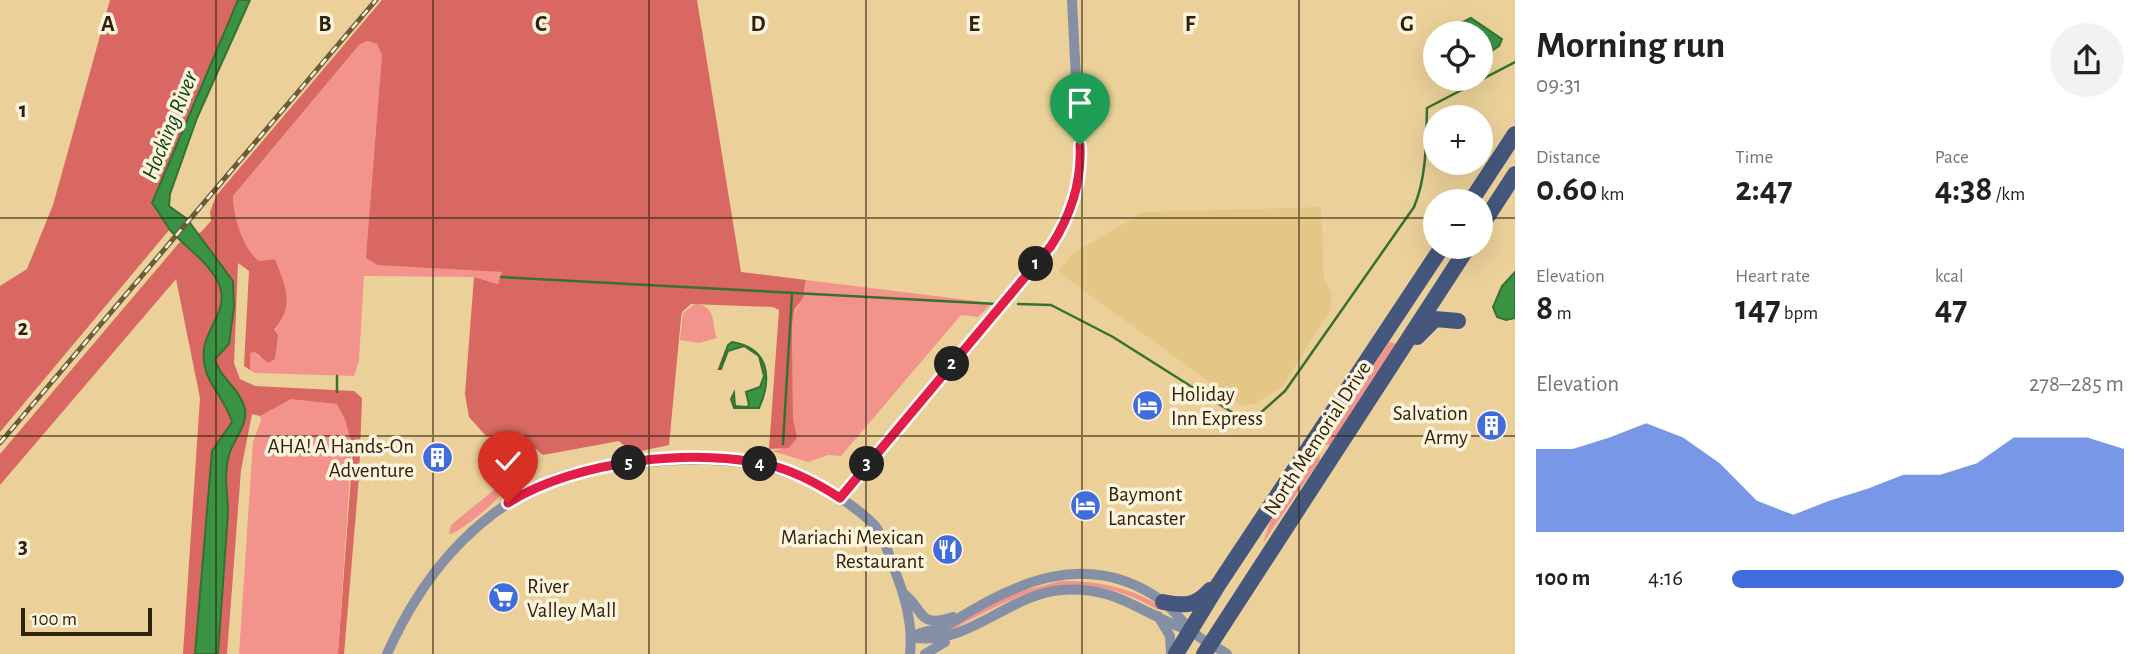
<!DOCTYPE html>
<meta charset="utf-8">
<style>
:root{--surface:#fff;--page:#f2f2f2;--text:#202124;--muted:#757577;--accent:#406cdd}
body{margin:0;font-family:"Alegreya Sans",sans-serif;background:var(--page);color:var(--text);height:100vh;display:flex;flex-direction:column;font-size:26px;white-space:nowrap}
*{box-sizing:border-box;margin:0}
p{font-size:23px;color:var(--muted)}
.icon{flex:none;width:38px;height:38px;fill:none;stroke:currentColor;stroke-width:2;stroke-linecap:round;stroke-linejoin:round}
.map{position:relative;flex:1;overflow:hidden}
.side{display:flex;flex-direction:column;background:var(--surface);width:630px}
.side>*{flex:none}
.tools{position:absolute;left:1423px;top:21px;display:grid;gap:14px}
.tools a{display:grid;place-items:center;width:70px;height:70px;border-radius:50%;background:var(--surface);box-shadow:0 7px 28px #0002;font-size:35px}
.scale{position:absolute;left:21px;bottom:18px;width:131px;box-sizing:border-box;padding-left:7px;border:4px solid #2d230c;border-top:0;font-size:19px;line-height:24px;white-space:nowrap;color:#2d230c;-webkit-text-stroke:5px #fef4de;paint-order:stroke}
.pin{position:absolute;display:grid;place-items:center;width:60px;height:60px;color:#fff;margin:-72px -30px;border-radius:50% 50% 50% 0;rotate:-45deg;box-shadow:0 0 7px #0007}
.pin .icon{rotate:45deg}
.km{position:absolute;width:35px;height:35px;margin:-18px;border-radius:50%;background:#222;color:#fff;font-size:19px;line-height:35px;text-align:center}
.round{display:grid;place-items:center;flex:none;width:74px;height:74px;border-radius:37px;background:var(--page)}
.summary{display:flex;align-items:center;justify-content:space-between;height:119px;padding:0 21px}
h1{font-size:38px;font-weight:600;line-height:52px}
.stats{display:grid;grid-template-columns:repeat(3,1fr);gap:10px;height:119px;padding:7px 21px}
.stats div{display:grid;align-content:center}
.stats b{font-size:35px;font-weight:600}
.stats small{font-size:19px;font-weight:400}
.stats p{font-size:19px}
.chart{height:196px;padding:14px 21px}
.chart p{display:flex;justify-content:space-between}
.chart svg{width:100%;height:126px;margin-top:7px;fill:var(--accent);opacity:.7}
ul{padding:0 21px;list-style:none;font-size:23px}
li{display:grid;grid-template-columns:112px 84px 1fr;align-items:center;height:52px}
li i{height:18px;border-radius:9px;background:var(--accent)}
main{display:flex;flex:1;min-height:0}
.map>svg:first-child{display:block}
.built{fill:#e4c687}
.green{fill:#f2948c}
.forest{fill:#d86861}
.water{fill:#3a9243;stroke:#367132;stroke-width:2}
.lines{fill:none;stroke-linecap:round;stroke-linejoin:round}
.stream{stroke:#367132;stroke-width:2.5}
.street{stroke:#8590a6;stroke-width:10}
.primary{stroke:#45577d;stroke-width:16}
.rail-casing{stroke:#6a5b39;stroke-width:5}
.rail{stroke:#fef4de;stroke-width:2.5;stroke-dasharray:8;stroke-linecap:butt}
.route-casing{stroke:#fff;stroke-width:14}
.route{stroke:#e11d48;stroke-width:9}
.grid{fill:none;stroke:#2d230c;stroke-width:2;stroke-opacity:0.55}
.labels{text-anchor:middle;stroke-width:7;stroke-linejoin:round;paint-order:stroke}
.poi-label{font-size:21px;fill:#2d230c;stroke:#fef4de;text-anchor:start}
.street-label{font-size:21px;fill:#2d230c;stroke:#fef4de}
.water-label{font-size:23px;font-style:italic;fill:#064812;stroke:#fef4de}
.grid-label{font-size:23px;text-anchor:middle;font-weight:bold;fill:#2d230c;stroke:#fef4de;stroke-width:7;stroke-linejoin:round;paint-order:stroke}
</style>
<main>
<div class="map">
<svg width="1515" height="654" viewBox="0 0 1515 654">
<rect width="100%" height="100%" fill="#ebd199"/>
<path class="built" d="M1321 207 1324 279 1332 294 1330 311 1282 387 1255 404 1241 405 1058 272 1072 254 1143 212Z"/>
<path class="green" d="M367 41 377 44 382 55 377 143 475 269 502 272 499 284 474 277 364 276 359 361 354 376 255 373 250 370V353L255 352 260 358C284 308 297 314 275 259L259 261C243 249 233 215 233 196L359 45Z
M806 280 992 303 978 317 961 315 841 456 828 455 808 462 772 451 779 450 796 436 793 418 792 324C794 308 806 298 806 280Z
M695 304C717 306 711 322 717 338L699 343 680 340 683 313Z
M1389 342 1397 344 1331 445H1324L1323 442Z
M344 392 357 426 351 458 338 654H239L253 442 261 420 255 394Z
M1319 454 1320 460 1263 543 1270 522 1314 456Z
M495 489 503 490C501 499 457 535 449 534L451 525Z
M1061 581C1099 581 1128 587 1161 606L1158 610C1071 560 1019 594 940 636V632L1009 594Z"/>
<path class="forest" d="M110 0H238L152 202 170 229 0 432V286L27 269 53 205Z
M382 0H697L741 272 806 280 803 298 795 309 792 324 793 418 797 438 789 448 769 449 779 310 773 307 691 304 682 312 681 318 669 445 632 453 619 441 543 455 527 441 513 445 496 436H486L469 417 465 394 474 277 498 284 502 272 378 265 366 258 382 55 377 44 367 41 359 45 233 196C233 215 243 249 259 261L275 259C286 287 295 305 274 330L278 335 275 359 268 363 255 352 250 353V370L244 366 249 271 238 263 234 363 240 379 255 386 354 391 362 398 359 477 344 654H338L353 449 345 419 337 404 291 399 260 416 252 414 241 470 227 654H183L200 398 176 279 0 485V454L179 243 201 232 211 221 210 212 216 196Z"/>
<path class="water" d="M238 0H250L197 118 170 194 169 206 187 219 233 281 234 307 229 344 215 359C220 379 240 388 245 409 248 425 233 440 229 455 223 477 228 492 228 513 225 560 221 607 218 654H195L212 451 232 422C224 394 200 381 204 349 206 328 228 310 220 287 212 264 185 247 170 230 164 221 158 211 152 203Z
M1471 18 1502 39 1499 46 1481 58 1480 33H1460L1461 23Z
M1515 272V318L1506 320 1497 317 1493 307 1502 286Z
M732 342C770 348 772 379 759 408H734L731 399 734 393 735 406 747 407 749 405 746 392 760 387 764 376 759 356 744 346 728 351 721 369H719L728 345Z"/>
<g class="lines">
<path class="stream" d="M501 277 997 304
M1018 304 1051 305 1113 337 1249 423 1285 391 1414 207C1427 176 1426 141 1427 108L1515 62
M337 392V376
M783 444 792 293"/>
<path class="street" d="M840 498 1047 252C1068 224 1078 194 1080 159L1072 0
M904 594C924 609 917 629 953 617
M1158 616 1170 636 1171 654
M911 637C924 630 939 631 951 623 1016 581 1088 549 1161 600 1173 609 1181 620 1191 630 1201 641 1216 646 1227 654
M912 637C966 648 1007 595 1061 590 1118 585 1143 616 1191 631
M387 654C421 578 470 518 546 482 578 467 615 464 650 462 718 456 780 460 839 497 852 506 866 515 876 527 885 540 890 557 895 571 905 596 913 627 910 654
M925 654 945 642"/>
<path class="primary" d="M1471 201 1515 134
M1480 228 1515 174
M1417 337 1435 319 1458 321
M1163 602C1184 606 1195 607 1210 590
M1176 654 1218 585 1442 247
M1204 654 1468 247"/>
<defs>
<path id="rail" d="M0 443 376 0"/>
</defs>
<use href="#rail" class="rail-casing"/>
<use href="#rail" class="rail"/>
</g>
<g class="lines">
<defs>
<path id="route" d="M508 503C575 460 700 446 777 467 800 474 820 485 840 498L1051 246C1071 215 1082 183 1080 145"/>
</defs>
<use href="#route" class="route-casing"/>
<use href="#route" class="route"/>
</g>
<path class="grid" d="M216 0V654M433 0V654M649 0V654M866 0V654M1082 0V654M1299 0V654M0 218H1435M1480 218H1515M0 436H1515"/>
<defs>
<symbol id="hotel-disc" viewBox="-11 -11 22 22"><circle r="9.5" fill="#406cdd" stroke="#fef4de"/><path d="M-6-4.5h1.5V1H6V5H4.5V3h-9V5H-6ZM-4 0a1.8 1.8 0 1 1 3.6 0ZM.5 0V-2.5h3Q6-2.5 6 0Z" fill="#fff"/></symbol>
<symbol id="building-disc" viewBox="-11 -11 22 22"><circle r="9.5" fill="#406cdd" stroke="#fef4de"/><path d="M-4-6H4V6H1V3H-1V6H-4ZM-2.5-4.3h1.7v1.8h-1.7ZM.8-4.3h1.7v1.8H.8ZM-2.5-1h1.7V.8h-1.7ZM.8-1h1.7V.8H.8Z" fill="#fff"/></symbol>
<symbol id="restaurant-disc" viewBox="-11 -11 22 22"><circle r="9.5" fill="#406cdd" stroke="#fef4de"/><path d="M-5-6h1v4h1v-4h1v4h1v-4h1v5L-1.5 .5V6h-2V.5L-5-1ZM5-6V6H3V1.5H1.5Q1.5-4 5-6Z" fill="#fff"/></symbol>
<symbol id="supermarket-disc" viewBox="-11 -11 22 22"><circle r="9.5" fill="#406cdd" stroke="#fef4de"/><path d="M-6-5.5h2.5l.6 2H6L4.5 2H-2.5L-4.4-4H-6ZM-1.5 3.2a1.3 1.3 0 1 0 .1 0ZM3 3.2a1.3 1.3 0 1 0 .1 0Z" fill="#fff"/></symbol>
</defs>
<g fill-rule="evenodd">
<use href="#hotel-disc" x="1130" y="388" width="35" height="35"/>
<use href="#building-disc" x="1474" y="408" width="35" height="35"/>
<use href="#building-disc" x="420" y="440" width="35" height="35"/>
<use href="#hotel-disc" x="1068" y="488" width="35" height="35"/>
<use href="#restaurant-disc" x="930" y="532" width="35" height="35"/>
<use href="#supermarket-disc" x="486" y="580" width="35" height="35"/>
</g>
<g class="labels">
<g class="poi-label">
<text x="1171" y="401">Holiday<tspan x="1171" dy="24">Inn Express</tspan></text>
<text x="1468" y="420" text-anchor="end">Salvation<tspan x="1468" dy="24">Army</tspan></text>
<text x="414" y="453" text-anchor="end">AHA! A Hands-On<tspan x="414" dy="24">Adventure</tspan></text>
<text x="1108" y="501">Baymont<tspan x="1108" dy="24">Lancaster</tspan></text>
<text x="924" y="544" text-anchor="end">Mariachi Mexican<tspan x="924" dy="24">Restaurant</tspan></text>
<text x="527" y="593">River<tspan x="527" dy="24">Valley Mall</tspan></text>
</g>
<g class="street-label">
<text transform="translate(1317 438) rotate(-57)" y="7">North Memorial Drive</text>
</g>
<g class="water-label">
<text transform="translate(169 125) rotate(-68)" y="8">Hocking River</text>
</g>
</g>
<g class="grid-label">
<text x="108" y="31">A</text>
<text x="325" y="31">B</text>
<text x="541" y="31">C</text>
<text x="758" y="31">D</text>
<text x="974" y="31">E</text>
<text x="1190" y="31">F</text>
<text x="1407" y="31">G</text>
<text x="23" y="117">1</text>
<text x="23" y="335">2</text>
<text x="23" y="553">3</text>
</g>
</svg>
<div class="tools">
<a><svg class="icon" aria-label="locate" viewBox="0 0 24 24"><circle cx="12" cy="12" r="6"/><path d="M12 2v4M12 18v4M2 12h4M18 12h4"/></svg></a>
<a>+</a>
<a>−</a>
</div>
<div class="scale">100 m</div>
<div class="pin" style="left:1080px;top:145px;background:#1e9e55"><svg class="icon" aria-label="arrive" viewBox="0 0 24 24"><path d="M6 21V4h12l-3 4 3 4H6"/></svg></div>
<div class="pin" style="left:508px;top:503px;background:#d93025"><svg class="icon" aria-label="check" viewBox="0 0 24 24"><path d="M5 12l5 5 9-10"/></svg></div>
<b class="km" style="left:1036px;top:264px">1</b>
<b class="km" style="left:952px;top:364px">2</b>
<b class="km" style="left:867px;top:464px">3</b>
<b class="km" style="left:760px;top:464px">4</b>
<b class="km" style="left:629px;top:463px">5</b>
</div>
<section class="side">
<div class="summary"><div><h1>Morning run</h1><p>09:31</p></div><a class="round"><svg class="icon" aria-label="share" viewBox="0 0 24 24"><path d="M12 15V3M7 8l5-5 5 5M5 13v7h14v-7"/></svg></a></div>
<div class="stats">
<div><p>Distance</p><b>0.60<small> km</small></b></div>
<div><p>Time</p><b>2:47</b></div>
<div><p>Pace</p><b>4:38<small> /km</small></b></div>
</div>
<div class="stats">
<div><p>Elevation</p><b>8<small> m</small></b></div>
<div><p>Heart rate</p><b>147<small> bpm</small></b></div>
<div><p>kcal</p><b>47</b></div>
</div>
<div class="chart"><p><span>Elevation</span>278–285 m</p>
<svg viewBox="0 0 160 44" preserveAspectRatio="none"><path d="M0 44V15L10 15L20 11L30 6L40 11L50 20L60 33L70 38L80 33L90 29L100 24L110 24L120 20L130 11L140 11L150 11L160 15V44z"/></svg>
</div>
<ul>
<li><b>100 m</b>4:16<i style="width:100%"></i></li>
</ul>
</section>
</main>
